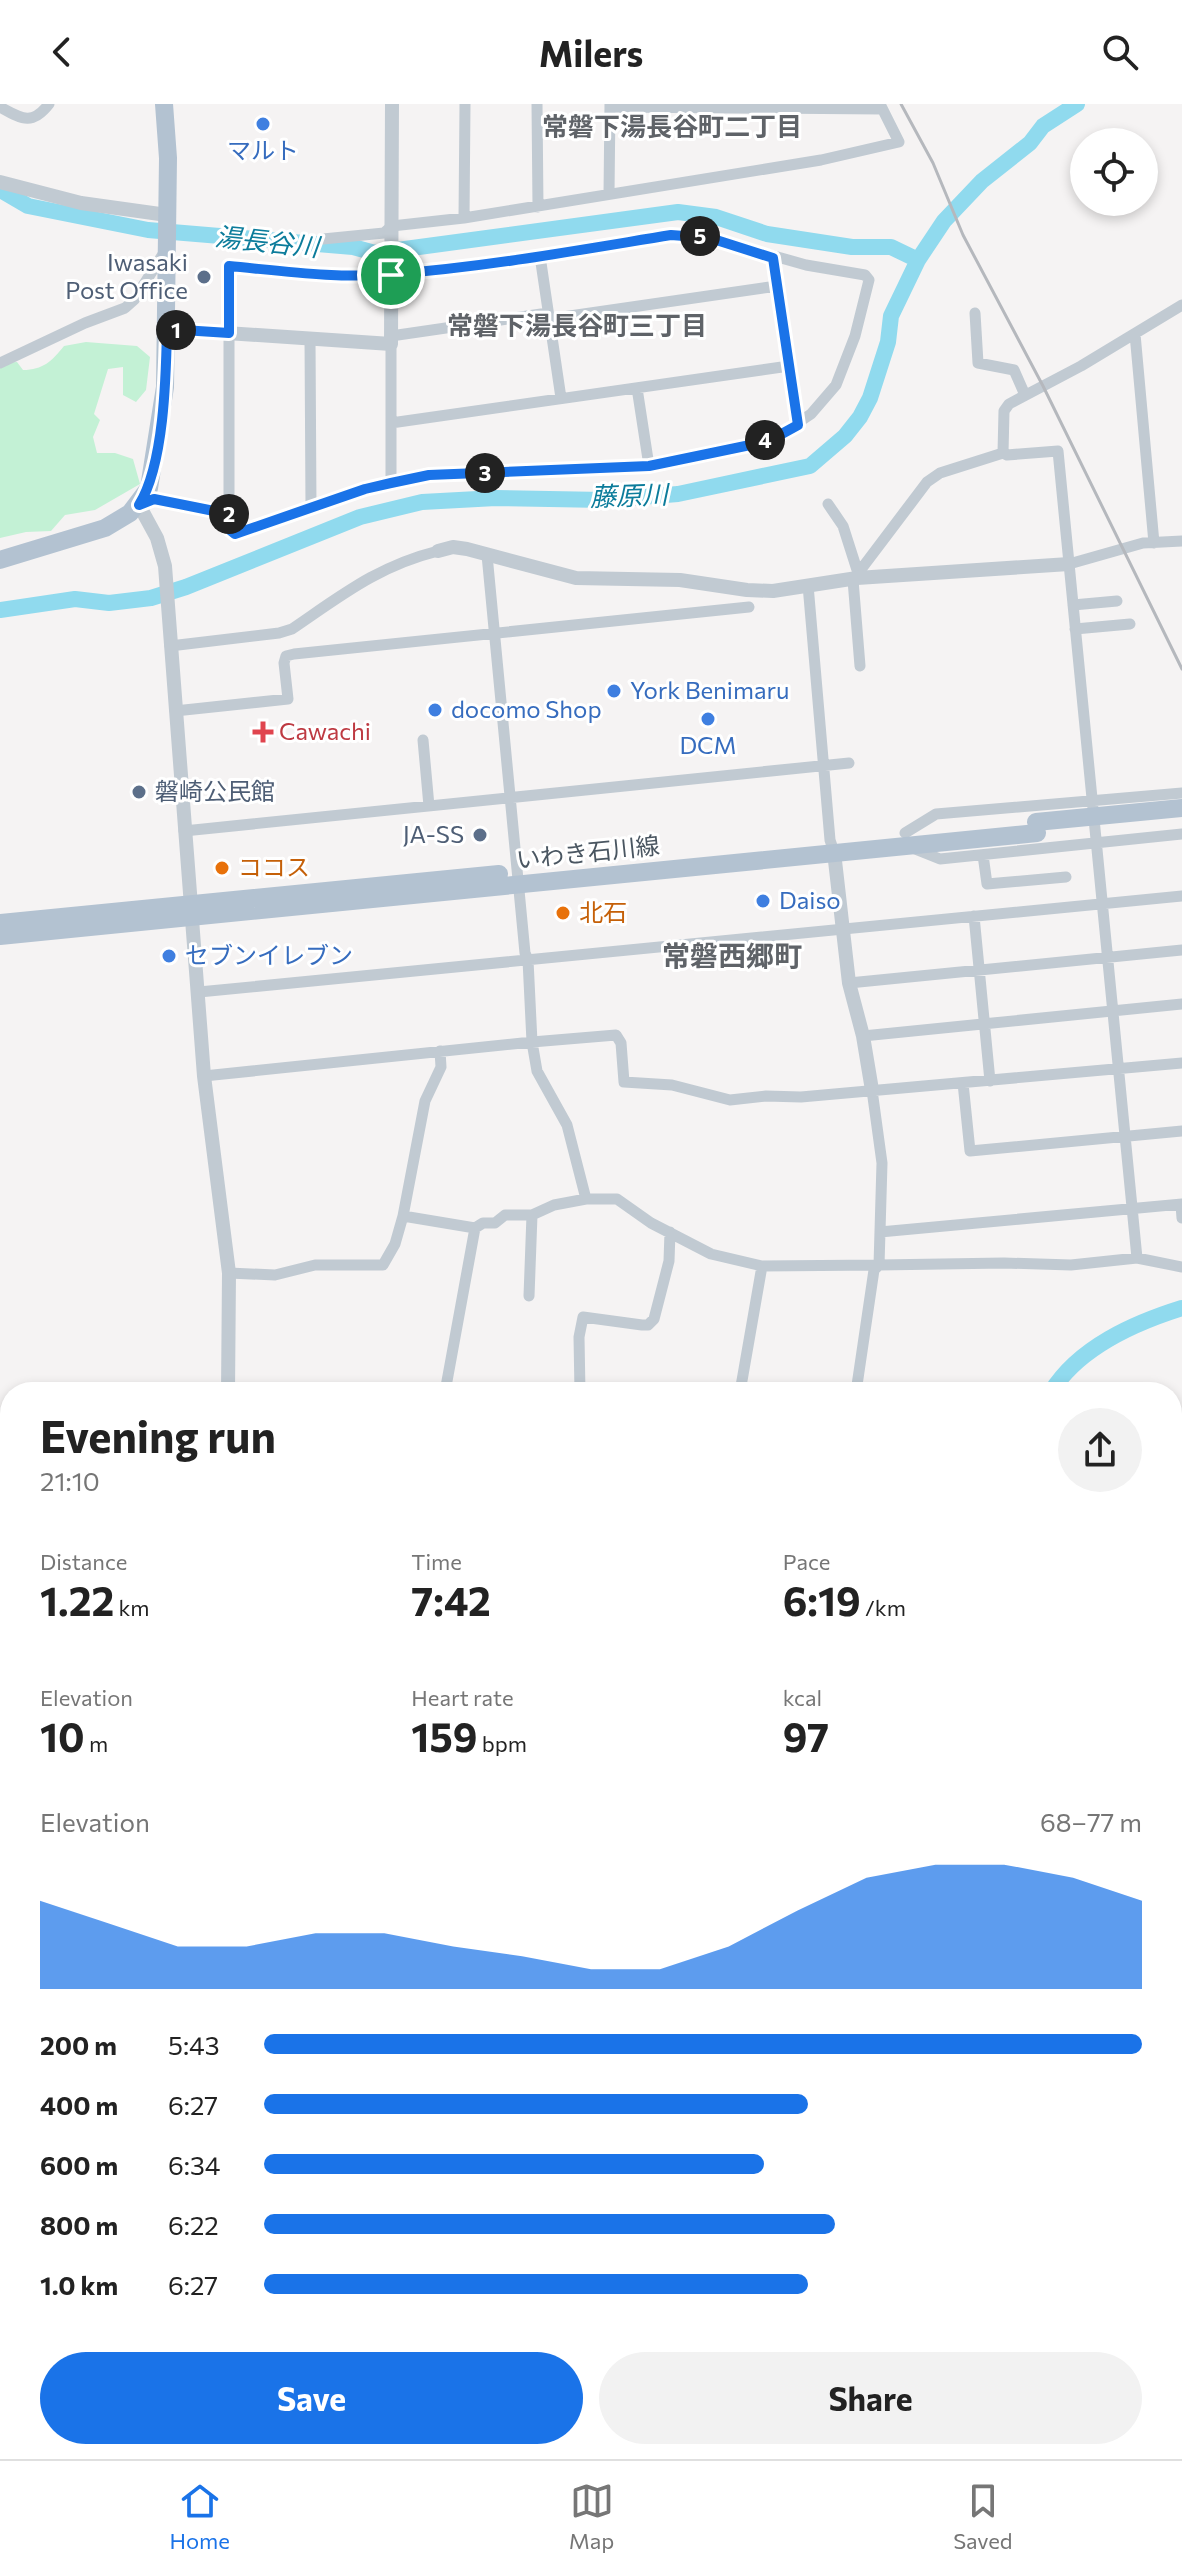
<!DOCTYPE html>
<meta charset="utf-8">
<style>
:root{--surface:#fff;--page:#f2f2f2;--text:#222;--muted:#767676;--line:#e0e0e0;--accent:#1a73e8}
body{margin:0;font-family:Commissioner,"Noto Sans JP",sans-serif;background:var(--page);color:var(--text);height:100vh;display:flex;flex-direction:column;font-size:30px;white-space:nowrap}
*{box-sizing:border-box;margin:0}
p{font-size:26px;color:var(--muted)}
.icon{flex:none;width:44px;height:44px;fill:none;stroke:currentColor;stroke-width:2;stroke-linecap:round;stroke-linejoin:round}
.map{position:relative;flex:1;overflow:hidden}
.panel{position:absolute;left:0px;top:1278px;width:1182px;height:1078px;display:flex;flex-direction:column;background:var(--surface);border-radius:32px 32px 0 0;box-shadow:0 4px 12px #0003}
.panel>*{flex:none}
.controls{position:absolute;left:1070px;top:24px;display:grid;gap:16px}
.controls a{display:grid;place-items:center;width:88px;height:88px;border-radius:50%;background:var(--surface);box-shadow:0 4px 12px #0003;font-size:40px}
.pin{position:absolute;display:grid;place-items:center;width:68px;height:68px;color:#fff;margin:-34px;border:4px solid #fff;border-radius:50%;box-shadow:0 2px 8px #0007}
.km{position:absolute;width:40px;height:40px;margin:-20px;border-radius:50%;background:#222;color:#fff;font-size:22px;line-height:40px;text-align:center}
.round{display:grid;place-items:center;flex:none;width:84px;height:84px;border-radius:42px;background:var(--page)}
.head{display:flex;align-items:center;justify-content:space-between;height:136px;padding:0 40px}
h1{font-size:44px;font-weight:700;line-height:60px}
.metrics{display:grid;grid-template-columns:repeat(3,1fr);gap:12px;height:136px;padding:8px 40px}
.metrics div{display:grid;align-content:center}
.metrics b{font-size:40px;font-weight:700}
.metrics small{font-size:22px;font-weight:400}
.metrics p{font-size:22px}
.chart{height:224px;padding:16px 40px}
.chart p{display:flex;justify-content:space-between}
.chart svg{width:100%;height:144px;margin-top:8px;fill:var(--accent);opacity:.7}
.action{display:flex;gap:16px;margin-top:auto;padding:16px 40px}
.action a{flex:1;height:92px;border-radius:48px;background:var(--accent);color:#fff;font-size:32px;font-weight:700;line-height:92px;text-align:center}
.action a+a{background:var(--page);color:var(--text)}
ul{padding:0 40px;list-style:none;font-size:26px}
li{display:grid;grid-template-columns:128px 96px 1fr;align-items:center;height:60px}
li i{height:20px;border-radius:10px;background:var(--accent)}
header{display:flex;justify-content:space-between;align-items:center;height:104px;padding:0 40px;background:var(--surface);font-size:36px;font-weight:700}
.tabs{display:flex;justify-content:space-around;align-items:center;height:112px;border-top:2px solid var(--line);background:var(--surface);font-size:22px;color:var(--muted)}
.tabs a{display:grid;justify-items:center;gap:4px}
.tabs .selected{color:var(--accent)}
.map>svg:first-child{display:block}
.green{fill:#c3f1d5}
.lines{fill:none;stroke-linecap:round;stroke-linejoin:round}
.river{stroke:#90daee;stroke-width:16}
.minor{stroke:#c1cad2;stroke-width:11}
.tertiary{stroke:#c1cad2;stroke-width:14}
.primary{stroke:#b3c2d1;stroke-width:18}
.rail{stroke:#b5b8bd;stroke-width:3}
.primary-bridge{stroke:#b3c2d1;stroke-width:18}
.route-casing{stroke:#fff;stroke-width:16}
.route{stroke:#1a73e8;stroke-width:10}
.shop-dot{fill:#3f7fe0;stroke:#fff;stroke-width:3}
.service-dot{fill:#5c6f8a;stroke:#fff;stroke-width:3}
.health-dot{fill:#e0444e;stroke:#fff;stroke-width:3}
.food-dot{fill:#e8710a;stroke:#fff;stroke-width:3}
.labels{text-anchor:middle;stroke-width:6;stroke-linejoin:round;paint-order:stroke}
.shop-label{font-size:24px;fill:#366cbe;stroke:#fff;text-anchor:start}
.service-label{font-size:24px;fill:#4e5e75;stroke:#fff;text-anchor:end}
.health-label{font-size:24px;fill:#be3a42;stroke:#fff;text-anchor:start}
.street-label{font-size:24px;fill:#4a5661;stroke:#fff}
.food-label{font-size:24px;fill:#c56008;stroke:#fff;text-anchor:start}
.neighbourhood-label{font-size:26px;font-weight:bold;fill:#5f6368;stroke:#fff}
.water-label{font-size:26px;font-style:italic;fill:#0c7c9b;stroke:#fff}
.quarter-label{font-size:28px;font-weight:bold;fill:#5f6368;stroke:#fff}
</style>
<header><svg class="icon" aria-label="back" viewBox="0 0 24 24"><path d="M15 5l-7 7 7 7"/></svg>Milers<svg class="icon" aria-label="search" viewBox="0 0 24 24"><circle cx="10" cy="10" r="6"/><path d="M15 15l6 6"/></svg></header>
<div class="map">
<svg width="1182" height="2355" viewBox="0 0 1182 2355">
<rect width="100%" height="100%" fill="#f5f3f3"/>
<path class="green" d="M86 238 137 242 150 253 146 286 136 298 123 291V263L108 265 94 310 100 316 93 333 97 349H115L133 355 140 380 95 406 65 411 51 427 26 428 0 434V259L17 258 23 266C43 266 52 257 64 242Z
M0 1998 10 2002V2346H175L173 2355H0Z
M1172 2067 1182 2077 1178 2211 1182 2229V2355H1044L1049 2346H1172Z
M296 2346 295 2355H214L208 2347Z
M389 2346H599L597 2355H389Z
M665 2346H995L991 2355H663Z"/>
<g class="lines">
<path class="river" d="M0 81 4 88 28 102 148 126 353 143 375 149 678 108 716 113 767 130 852 143H891L918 156
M0 506 75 495 109 499 151 494 186 483 360 413 422 398 496 394 604 396 678 390 810 362 845 332 860 313 870 294 888 238 891 212 918 156 944 117 982 77 1030 39 1043 22 1077 0
M1051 1288C1079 1243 1134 1219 1182 1204
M0 1739 10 1735"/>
<path class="minor" d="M537 0 538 103
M0 3C22 15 32 22 49 0
M610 3 882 5
M609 90 610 0
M464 114 465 0
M323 135 384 129 392 122 464 114 821 56 899 38 880 0
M540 152 561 294
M773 154 798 321
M975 209 978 259 1014 266 1025 291
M549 215 777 182
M1135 230 1154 439
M391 232 548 209
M310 234 311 404
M0 259 85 219 125 204 134 196 165 147
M637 284 649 362
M391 319 789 262
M1003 349 1004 307 1009 300 1081 262 1182 201
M391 379 429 371 649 362 755 340 778 332 811 310 836 281 855 232 869 176 865 171 806 161 710 134 687 131 391 171H327L229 162V410L230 426 235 430 365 385 391 379V240
M828 400 843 422 858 469
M139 401 154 395 229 410
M487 451 525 849 528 856 532 938 616 931 621 939 624 978 672 981 730 996 766 992 801 993 1182 959
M1069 460 1143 439 1182 437
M808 481 830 736 834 748
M1073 501 1117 497
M1075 525 1130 520
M170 542 279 529 292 525C342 491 378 462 438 447
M860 562 853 476 927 378 940 369 1003 349 1007 351 1058 347 1137 1154
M175 607 288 595 284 559 286 552 294 550 749 503
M423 636 429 702
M184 727 849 659
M905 729 936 710 1182 689
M910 743 940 755 1182 730
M983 751 987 780 1066 773
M974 812 990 977
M849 879 1182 846
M199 888 1182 792
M863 932 1182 900
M440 947 441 963 425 997 403 1112 475 1124 483 1119H495L505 1111H532
M204 972 532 938 537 967 567 1021 586 1095
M963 979 970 1047 1182 1027
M872 986 882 1059 879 1161 1004 1159 1071 1161 1137 1154 1182 1163
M1181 1101 1182 1114
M880 1128 1182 1100
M229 1169 275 1171 315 1161H383L395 1140 403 1112
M529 1192 532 1111 554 1101 586 1095H617L651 1119 711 1150 762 1162 879 1161 874 1166 856 1288
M445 1288 475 1124
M580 1288 579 1233 583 1213 642 1221H648L654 1215 669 1157 670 1128
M740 1288 762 1162
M0 1376 10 1374
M0 1581 10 1574
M1172 1668 1182 1670
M0 1732 10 1728
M0 1957 10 1956
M1172 2136 1182 2135"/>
<path class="tertiary" d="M0 78 81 99 167 111
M167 225 391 240 392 0
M139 401 157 434 165 462 204 972 229 1169 228 1288
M438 447 453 443 467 445 576 474 680 476 747 486 773 487 857 474 1069 460
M834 748 849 879 863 932 872 986
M1172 1819 1182 1824
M326 2355 329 2346"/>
<path class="primary" d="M0 456 105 424 130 409 149 384 165 283 168 54 164 0
M0 819 499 770
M0 832 1037 729"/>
<path class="rail" d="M901 0 933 59 963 131 1043 282 1182 565"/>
<path class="primary-bridge" d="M1036 718 1182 704"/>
</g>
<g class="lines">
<defs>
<path id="route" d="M671 131 710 134 773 154 798 321 778 332 755 340 649 362 429 371 391 379 365 385 235 430 230 426 229 410 154 395 139 401C164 361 166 274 167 225L229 229V162C283 167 339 175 393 170 486 163 579 146 671 131Z"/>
</defs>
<use href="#route" class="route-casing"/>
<use href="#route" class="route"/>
</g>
<g class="shop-dot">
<circle cx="263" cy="20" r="8"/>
<circle cx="614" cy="587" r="8"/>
<circle cx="435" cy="606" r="8"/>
<circle cx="708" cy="615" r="8"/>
<circle cx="763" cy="797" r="8"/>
<circle cx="169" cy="852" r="8"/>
</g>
<g class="service-dot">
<circle cx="204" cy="173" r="8"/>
<circle cx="139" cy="688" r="8"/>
<circle cx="480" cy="731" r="8"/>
</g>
<path class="health-dot" d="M259 616h8v8h8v8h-8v8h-8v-8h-8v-8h8z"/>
<g class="food-dot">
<circle cx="222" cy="764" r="8"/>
<circle cx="563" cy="809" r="8"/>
</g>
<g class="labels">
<g class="shop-label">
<text x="263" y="55" text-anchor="middle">マルト</text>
<text x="630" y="595">York Benimaru</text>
<text x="451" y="614">docomo Shop</text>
<text x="708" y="650" text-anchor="middle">DCM</text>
<text x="779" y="805">Daiso</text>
<text x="185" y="860">セブンイレブン</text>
</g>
<g class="service-label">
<text x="188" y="167">Iwasaki<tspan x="188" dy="28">Post Office</tspan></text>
<text x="155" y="696" text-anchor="start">磐崎公民館</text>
<text x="464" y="739">JA-SS</text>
</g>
<g class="health-label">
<text x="279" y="636">Cawachi</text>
</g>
<g class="street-label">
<text transform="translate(588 749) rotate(-6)" y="8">いわき石川線</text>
</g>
<g class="food-label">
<text x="238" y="772">ココス</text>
<text x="579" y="817">北石</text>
</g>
<g class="neighbourhood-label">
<text x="672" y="32">常磐下湯長谷町二丁目</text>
<text x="577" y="231">常磐下湯長谷町三丁目</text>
</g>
<g class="water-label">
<text transform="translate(267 138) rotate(6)" y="9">湯長谷川</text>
<text transform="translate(629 392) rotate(-2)" y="9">藤原川</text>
</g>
<g class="quarter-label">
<text x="732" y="862">常磐西郷町</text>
</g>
</g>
</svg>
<div class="controls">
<a><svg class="icon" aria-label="locate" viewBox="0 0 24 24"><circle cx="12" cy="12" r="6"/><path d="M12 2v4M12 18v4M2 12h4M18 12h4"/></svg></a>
</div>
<div class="pin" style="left:391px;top:171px;background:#1e9e55"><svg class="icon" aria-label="arrive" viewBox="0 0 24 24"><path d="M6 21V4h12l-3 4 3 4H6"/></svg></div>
<b class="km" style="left:176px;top:226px">1</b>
<b class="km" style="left:229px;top:410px">2</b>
<b class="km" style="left:485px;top:369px">3</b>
<b class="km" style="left:765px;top:336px">4</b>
<b class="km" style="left:700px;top:132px">5</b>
<section class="panel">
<div class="head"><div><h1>Evening run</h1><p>21:10</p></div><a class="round"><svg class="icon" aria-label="share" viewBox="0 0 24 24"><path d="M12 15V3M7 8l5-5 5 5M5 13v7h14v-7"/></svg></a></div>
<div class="metrics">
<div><p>Distance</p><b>1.22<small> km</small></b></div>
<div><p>Time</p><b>7:42</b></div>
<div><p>Pace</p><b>6:19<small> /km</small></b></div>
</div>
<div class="metrics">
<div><p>Elevation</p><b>10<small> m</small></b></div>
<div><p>Heart rate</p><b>159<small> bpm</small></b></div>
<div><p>kcal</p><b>97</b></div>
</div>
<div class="chart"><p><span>Elevation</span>68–77 m</p>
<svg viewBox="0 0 160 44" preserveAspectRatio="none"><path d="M0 44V17L10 24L20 31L30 31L40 27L50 27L60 31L70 34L80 38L90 38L100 31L110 20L120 10L130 6L140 6L150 10L160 17V44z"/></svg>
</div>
<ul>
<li><b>200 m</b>5:43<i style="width:100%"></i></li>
<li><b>400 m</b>6:27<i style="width:62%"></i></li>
<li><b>600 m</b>6:34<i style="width:57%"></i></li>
<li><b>800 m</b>6:22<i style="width:65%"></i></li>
<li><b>1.0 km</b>6:27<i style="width:62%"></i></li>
</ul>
<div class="action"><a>Save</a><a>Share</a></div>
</section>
</div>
<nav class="tabs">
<a class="selected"><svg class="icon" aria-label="home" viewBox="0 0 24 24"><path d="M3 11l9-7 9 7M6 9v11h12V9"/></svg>Home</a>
<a><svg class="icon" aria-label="map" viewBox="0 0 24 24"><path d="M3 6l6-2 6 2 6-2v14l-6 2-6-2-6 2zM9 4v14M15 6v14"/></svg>Map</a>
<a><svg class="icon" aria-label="saved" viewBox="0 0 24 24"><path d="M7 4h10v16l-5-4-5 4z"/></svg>Saved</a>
</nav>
